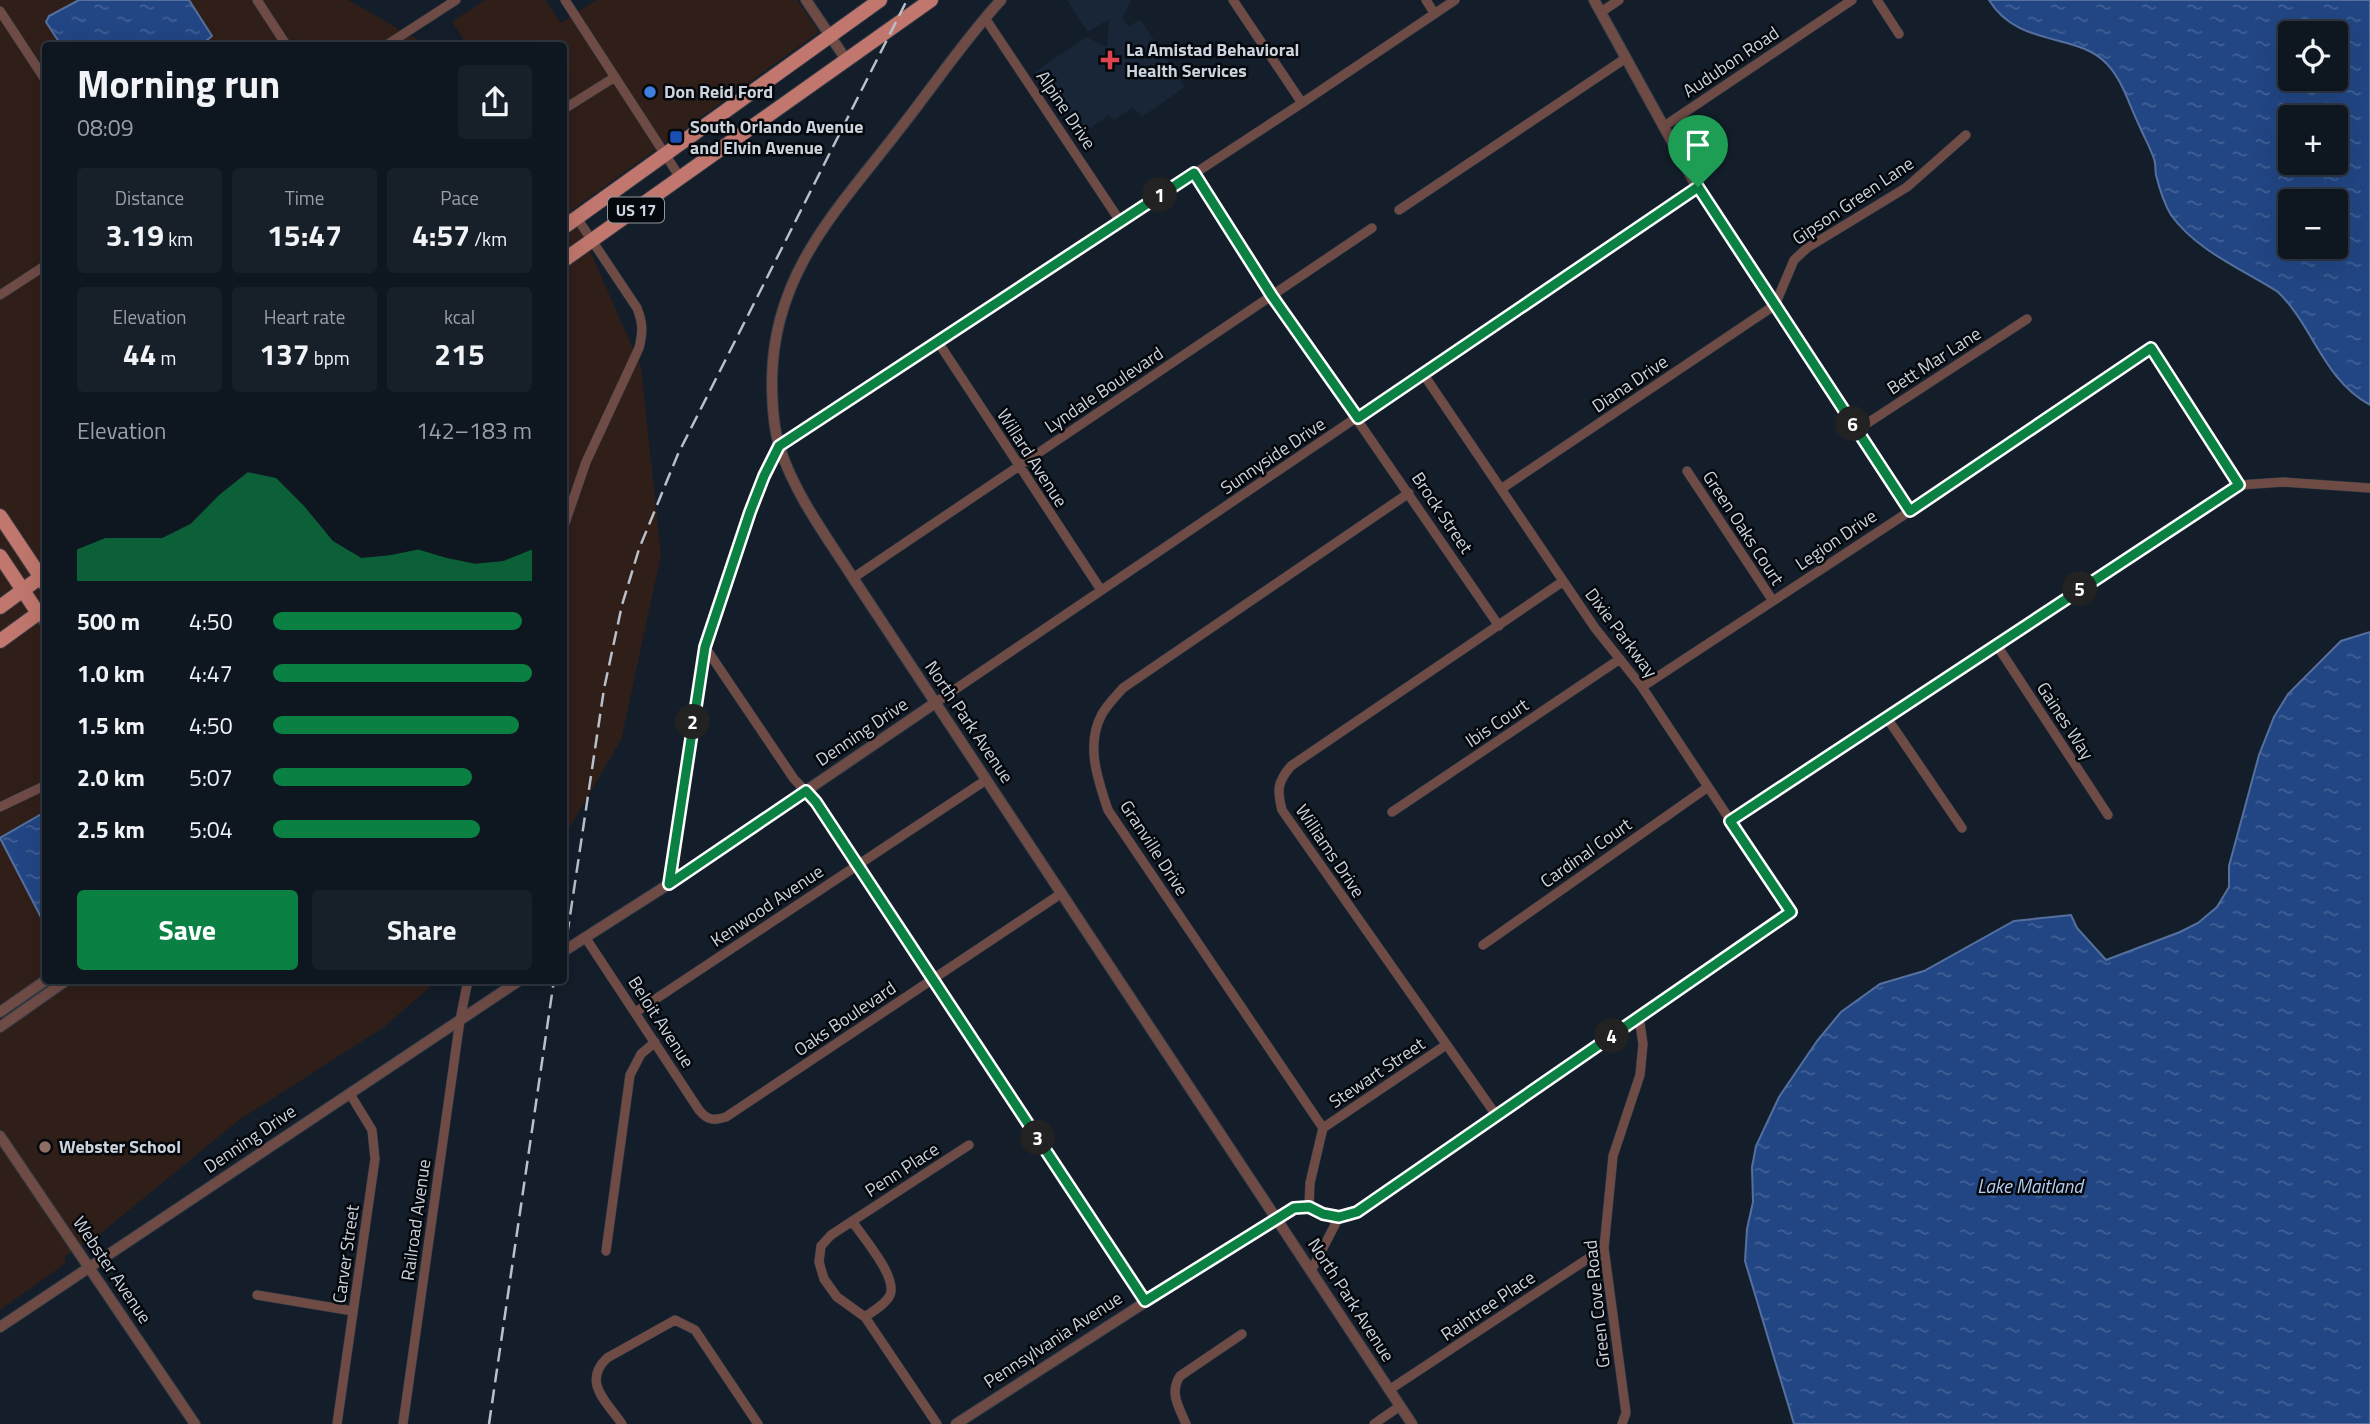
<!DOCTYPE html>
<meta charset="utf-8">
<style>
:root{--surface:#0e1620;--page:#171f29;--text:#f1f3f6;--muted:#9b9fa5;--line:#2e353e;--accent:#0b8043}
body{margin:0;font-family:"Titillium Web",sans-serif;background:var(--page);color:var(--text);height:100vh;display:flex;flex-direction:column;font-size:26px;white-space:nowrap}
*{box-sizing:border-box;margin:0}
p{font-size:23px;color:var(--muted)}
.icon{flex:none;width:38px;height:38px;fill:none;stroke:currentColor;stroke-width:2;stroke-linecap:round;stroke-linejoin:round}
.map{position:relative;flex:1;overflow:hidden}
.details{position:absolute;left:42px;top:42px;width:525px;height:942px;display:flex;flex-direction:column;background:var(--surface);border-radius:7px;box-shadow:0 7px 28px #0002,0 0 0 2px var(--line)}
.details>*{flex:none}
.tools{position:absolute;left:2278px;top:21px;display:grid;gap:14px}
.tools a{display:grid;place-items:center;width:70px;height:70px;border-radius:7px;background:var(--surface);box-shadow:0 7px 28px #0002,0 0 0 2px var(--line);font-size:35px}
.pin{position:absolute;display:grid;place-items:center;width:60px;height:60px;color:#fff;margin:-72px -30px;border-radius:50% 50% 50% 0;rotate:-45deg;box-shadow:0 0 7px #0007}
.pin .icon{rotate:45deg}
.km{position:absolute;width:35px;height:35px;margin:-18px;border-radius:50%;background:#222;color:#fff;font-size:19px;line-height:35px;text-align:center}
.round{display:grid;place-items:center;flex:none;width:74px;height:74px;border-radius:7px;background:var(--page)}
.head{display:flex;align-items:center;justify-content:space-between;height:119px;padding:0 35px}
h1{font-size:38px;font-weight:700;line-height:52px}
.stats{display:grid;grid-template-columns:repeat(3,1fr);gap:10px;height:119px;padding:7px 35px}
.stats div{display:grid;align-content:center;border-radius:7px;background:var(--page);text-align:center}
.stats b{font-size:30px;font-weight:700}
.stats small{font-size:19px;font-weight:400}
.stats p{font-size:19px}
.chart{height:196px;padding:14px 35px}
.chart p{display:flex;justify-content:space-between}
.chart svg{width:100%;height:126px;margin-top:7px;fill:var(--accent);opacity:.7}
.button{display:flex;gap:14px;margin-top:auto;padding:14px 35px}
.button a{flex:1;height:80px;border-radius:7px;background:var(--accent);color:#fff;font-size:28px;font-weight:700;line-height:80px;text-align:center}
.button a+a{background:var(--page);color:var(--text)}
ul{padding:0 35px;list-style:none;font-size:23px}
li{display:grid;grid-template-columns:112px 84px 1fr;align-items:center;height:52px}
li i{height:18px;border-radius:9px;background:var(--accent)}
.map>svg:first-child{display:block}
.commercial{fill:#301f18}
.built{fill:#182638}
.water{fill:url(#water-ripples);stroke:#55709e;stroke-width:2;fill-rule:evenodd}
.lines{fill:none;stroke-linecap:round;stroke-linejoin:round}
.minor-casing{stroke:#313b46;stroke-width:10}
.tertiary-casing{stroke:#313b46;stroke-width:12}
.primary-casing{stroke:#313b46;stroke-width:16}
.minor{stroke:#6f4b46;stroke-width:9}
.tertiary{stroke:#6f4b46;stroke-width:10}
.primary{stroke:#c1776d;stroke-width:14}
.rail{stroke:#b9c0ca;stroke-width:2.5;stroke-dasharray:14 7;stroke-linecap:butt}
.route-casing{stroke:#fff;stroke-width:14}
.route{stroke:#0b8043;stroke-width:9}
.health-dot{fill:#e0444e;stroke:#04080d;stroke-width:2.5}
.shop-dot{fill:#3f7fe0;stroke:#04080d;stroke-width:2.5}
.transit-dot{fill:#1a4fb4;stroke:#04080d;stroke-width:2.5}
.education-dot{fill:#8d6e63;stroke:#04080d;stroke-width:2.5}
.labels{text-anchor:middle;stroke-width:5;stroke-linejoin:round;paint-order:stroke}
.shield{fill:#04080d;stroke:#90969e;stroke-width:2}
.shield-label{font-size:16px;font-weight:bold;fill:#ccd3dc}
.poi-label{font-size:18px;font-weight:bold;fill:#ccd3dc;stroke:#04080d;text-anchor:start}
.street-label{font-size:18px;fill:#ccd3dc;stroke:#04080d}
.water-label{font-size:19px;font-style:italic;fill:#b7cef2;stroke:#04080d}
</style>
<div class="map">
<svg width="2370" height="1424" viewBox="0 0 2370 1424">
<defs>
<pattern id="water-ripples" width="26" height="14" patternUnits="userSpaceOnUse" patternTransform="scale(1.75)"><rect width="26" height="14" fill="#224684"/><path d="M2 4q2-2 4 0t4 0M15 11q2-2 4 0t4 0" fill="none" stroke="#416095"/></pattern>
</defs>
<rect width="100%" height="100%" fill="#131e2a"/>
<path class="commercial" d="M0 0H348L427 45 46 46V980H438L384 1027 239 1120 100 1234 64 1257 66 1263 0 1310Z
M485 0H545L561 23 596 0H797L819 32 572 210 641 367 661 555 621 740 564 837V46L467 45 452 22Z"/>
<path class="built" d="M1067 0H1131L1122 18 1129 27 1140 19 1185 87 1142 117 1133 107 1114 120 1109 115 1077 137 1035 72 1086 37 1107 47 1109 19 1088 32Z"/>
<path class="water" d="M79 0H189L212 36 206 41H201V45H61L46 22 49 16Z
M1989 0H2370V405C2322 378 2314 327 2278 292 2242 269 2197 251 2171 215 2165 205 2159 187 2156 175 2155 170 2156 164 2154 159 2150 147 2144 137 2139 125 2129 105 2123 81 2107 64 2078 32 2018 48 1989 0ZM2291 33H2336V79H2291ZM2291 117H2336V163H2291ZM2291 201H2336V247H2291Z
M2370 632V1424H1794L1745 1261 1747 1229 1753 1202 1752 1167 1756 1146 1779 1097 1817 1041 1841 1012 1880 984 1924 971 2014 921 2071 915 2077 928 2106 960 2180 932 2198 923 2217 907 2229 887V866L2259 755 2274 717 2288 694 2341 641Z
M45 812H46L45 925 0 838Z"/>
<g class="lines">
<defs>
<path id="minor" d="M257 0 287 46
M565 0 681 179
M1233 0 1302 103
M1426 0 1434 13
M1877 0 1899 34
M0 11 46 81
M1601 12 1619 0
M985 18 1120 221
M385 46 456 0
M564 109 615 77
M1663 127 1852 0
M1194 173 1272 296 1499 626
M1399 210 1626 58
M0 295 46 265
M938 342 1101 590
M1857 430 2027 319
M1687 471 1773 601
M1501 489 1775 305 1794 260 1807 248 1907 187 1966 135
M564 526 586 462 639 348C643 332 643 323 637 308L577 218
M853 578 1372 228
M1996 644 2108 815
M705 647 794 779 816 802 1145 1302
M1642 687 1910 511 2151 348 2239 485
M935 703 1697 187 1910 511
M1887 718 1962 828
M0 807 46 785
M1392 812 1620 659
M1730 821 2239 485 2284 482 2370 488
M669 884 705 647 750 512 764 476 779 446 1302 103 1455 0
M585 937 699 1110C707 1120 713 1121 726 1117L1062 893
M1483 945 1708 787
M636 1012 986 780
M1496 1115 1282 810C1277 791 1277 782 1291 766L1562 582
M1323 1128 1108 810C1098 780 1085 745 1102 714 1107 705 1116 696 1123 688L1409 493
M1309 1207 1310 1183 1323 1128 1446 1045
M1276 1218C1317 1194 1310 1221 1341 1217 1346 1216 1352 1213 1357 1212L1791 912 1642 687 1595 628 1424 375
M852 1221C862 1236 898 1277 890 1295 886 1304 873 1311 865 1317
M606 1251 630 1075 641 1054 655 1042
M1311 1271 1339 1217
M257 1295 353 1311
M1389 1390 1604 1248
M337 1424 375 1159 372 1130 350 1094
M403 1424 460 1020 468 980
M622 1424C606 1401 582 1382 607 1358L675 1320 695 1330 758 1424
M937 1424 865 1317 837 1297 824 1279 819 1262 821 1246 831 1235 969 1145
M1186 1424C1179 1407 1169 1393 1180 1376L1242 1334
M1374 1424 1400 1406
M1622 1424 1626 1413 1604 1248 1613 1156 1640 1075 1643 1044 1639 1017"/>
<path id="tertiary" d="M806 0 847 61
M1001 0C965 39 935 84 902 126 840 207 773 271 772 380 772 401 773 428 780 448 795 495 827 537 853 578L1412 1424
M1594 0 1697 187
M38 613 46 624
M564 951 669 884 935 703
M0 1012 46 980
M0 1027 67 980
M0 1136 195 1424
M0 1327 520 980
M956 1424 1276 1218"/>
<path id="primary" d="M564 227 880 0
M564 260 931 0
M0 516 46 585
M0 556 38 613
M0 607 46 573
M0 641 44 609"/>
</defs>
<use href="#minor" class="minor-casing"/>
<use href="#tertiary" class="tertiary-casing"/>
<use href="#primary" class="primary-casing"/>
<use href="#minor" class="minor"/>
<use href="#tertiary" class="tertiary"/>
<use href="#primary" class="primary"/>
<path class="rail" d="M564 956 604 689 622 605 639 549 678 454 907 0
M489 1424 554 980"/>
</g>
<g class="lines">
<defs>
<path id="route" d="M1194 173 1272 296 1358 418 1698 187 1910 511 2151 348 2239 485 1730 821 1791 912 1357 1212 1339 1217 1323 1214 1309 1207 1294 1208 1145 1301 816 802 806 791 669 884 705 647 750 512 764 476 779 446Z"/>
</defs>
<use href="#route" class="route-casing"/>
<use href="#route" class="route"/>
</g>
<path class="health-dot" d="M1106.5 49.5h7v7h7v7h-7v7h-7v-7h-7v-7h7z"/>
<circle class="shop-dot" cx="650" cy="92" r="7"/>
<rect class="transit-dot" x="669" y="130" width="14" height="14" rx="3.5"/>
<circle class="education-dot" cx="45" cy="1147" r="7"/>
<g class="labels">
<rect class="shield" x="608" y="197.5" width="56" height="25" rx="5"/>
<g class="shield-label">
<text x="636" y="216">US 17</text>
</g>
<g class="poi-label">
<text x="1126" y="56">La Amistad Behavioral<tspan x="1126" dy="21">Health Services</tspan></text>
<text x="664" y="98">Don Reid Ford</text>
<text x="690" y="133">South Orlando Avenue<tspan x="690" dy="21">and Elvin Avenue</tspan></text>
<text x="59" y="1153">Webster School</text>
</g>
<g class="street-label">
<text transform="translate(1731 62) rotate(-34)" y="6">Audubon Road</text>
<text transform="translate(1066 110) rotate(56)" y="6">Alpine Drive</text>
<text transform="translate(1853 201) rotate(-34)" y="6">Gipson Green Lane</text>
<text transform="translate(1934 361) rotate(-33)" y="6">Bett Mar Lane</text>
<text transform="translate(1630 384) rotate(-34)" y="6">Diana Drive</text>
<text transform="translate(1104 390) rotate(-34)" y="6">Lyndale Boulevard</text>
<text transform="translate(1273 456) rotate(-34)" y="6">Sunnyside Drive</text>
<text transform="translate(1032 458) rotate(57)" y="6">Willard Avenue</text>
<text transform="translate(1442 513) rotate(56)" y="6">Brock Street</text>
<text transform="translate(1743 528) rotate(57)" y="6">Green Oaks Court</text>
<text transform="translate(1836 540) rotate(-34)" y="6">Legion Drive</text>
<text transform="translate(1621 633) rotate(53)" y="6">Dixie Parkway</text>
<text transform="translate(2065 721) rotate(57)" y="6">Gaines Way</text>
<text transform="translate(969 722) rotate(56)" y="6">North Park Avenue</text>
<text transform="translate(1497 723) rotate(-34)" y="6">Ibis Court</text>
<text transform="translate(862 732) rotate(-34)" y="6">Denning Drive</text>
<text transform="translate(1154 848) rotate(57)" y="6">Granville Drive</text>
<text transform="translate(1330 851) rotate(56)" y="6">Williams Drive</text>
<text transform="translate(1586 853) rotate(-35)" y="6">Cardinal Court</text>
<text transform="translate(767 906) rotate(-34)" y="6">Kenwood Avenue</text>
<text transform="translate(845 1019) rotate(-34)" y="6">Oaks Boulevard</text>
<text transform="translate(661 1022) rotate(57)" y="6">Beloit Avenue</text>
<text transform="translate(1377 1073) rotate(-34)" y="6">Stewart Street</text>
<text transform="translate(250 1139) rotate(-34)" y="6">Denning Drive</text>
<text transform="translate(902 1170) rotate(-33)" y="6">Penn Place</text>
<text transform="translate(416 1220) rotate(-82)" y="6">Railroad Avenue</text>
<text transform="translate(346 1254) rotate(-82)" y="6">Carver Street</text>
<text transform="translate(112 1270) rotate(56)" y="6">Webster Avenue</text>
<text transform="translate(1351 1300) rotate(57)" y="6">North Park Avenue</text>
<text transform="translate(1597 1304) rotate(-96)" y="6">Green Cove Road</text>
<text transform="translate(1488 1306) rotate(-34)" y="6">Raintree Place</text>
<text transform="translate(1053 1340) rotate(-33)" y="6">Pennsylvania Avenue</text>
</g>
<g class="water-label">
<text x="2030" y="1193">Lake Maitland</text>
</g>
</g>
</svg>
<div class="tools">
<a><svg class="icon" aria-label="locate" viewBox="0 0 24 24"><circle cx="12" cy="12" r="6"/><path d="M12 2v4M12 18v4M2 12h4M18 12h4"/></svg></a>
<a>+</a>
<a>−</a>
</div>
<div class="pin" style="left:1698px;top:187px;background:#1e9e55"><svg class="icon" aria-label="arrive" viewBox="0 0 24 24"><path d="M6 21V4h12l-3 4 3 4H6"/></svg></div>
<b class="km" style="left:1160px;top:195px">1</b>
<b class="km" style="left:693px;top:722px">2</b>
<b class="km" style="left:1038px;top:1138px">3</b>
<b class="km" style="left:1612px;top:1036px">4</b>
<b class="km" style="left:2080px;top:589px">5</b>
<b class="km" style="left:1853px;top:424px">6</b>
<section class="details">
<div class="head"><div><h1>Morning run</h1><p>08:09</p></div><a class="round"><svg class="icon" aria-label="share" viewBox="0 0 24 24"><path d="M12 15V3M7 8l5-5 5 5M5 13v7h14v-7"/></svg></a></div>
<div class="stats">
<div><p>Distance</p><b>3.19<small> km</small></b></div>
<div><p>Time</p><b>15:47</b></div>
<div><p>Pace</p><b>4:57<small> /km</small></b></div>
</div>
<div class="stats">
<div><p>Elevation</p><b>44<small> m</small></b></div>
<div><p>Heart rate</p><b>137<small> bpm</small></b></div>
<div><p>kcal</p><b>215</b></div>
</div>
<div class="chart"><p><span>Elevation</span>142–183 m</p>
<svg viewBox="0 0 160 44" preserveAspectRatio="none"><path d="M0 44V33L10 29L20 29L30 29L40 24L50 14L60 6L70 8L80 18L90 30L100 36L110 35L120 33L130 36L140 38L150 37L160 33V44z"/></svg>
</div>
<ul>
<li><b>500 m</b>4:50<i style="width:96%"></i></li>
<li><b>1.0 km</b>4:47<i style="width:100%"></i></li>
<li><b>1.5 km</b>4:50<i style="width:95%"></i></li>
<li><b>2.0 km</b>5:07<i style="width:77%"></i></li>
<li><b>2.5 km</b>5:04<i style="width:80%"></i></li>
</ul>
<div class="button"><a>Save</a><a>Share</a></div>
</section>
</div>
